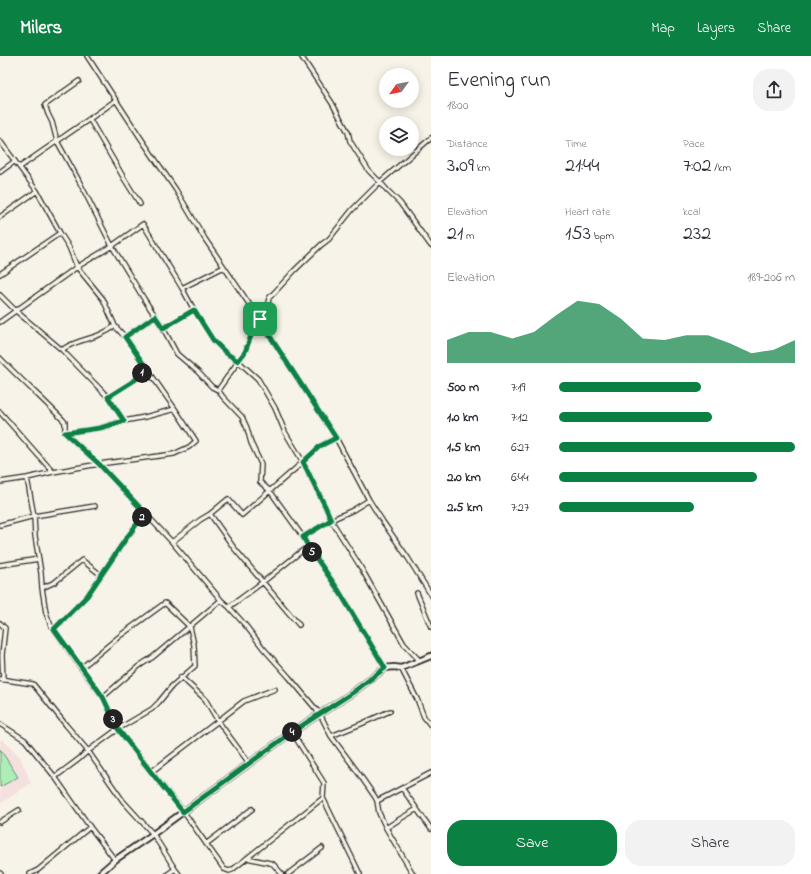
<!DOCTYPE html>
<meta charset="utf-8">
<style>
:root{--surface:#fff;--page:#f2f2f3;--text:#2b2b33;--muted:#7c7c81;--accent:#0b8043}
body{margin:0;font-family:"Indie Flower",sans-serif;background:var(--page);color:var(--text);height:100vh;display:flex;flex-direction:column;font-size:15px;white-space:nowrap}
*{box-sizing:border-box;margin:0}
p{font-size:13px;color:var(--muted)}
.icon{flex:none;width:22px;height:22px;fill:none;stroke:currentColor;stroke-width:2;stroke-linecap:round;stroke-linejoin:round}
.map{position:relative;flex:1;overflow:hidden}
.drawer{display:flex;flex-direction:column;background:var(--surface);width:380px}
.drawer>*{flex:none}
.needle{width:26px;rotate:237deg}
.buttons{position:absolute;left:379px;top:12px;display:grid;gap:8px}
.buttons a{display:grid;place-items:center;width:40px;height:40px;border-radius:50%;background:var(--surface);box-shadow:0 2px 10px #0003;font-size:20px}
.pin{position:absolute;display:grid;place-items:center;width:34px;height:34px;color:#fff;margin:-17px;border-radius:8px;box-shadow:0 2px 6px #0006}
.km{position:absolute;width:20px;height:20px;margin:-10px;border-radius:50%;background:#222;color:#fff;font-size:11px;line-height:20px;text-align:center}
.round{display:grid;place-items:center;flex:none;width:42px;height:42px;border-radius:16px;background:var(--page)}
.summary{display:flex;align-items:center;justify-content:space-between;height:68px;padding:0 16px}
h1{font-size:22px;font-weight:600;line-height:30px}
.stats{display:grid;grid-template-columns:repeat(3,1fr);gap:6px;height:68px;padding:4px 16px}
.stats div{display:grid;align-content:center}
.stats b{font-size:20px;font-weight:600}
.stats small{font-size:11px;font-weight:400}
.stats p{font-size:11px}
.chart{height:112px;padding:8px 16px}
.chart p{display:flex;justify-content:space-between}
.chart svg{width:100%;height:72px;margin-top:4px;fill:var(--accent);opacity:.7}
.action{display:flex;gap:8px;margin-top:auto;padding:8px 16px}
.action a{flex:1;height:46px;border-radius:16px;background:var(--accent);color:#fff;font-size:16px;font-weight:600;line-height:46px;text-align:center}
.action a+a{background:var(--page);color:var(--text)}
ul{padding:0 16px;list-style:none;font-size:13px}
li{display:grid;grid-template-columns:64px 48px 1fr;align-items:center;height:30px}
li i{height:10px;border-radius:5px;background:var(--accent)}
header{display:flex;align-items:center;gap:24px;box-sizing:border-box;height:56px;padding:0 20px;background:var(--accent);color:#fff}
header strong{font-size:19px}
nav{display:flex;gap:22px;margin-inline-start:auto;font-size:14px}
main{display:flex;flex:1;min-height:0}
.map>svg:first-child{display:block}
.built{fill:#f4e0de}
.green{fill:#adeeb7;stroke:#6c8c71}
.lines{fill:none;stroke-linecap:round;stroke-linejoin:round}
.minor-casing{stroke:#2b2b2b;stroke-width:6}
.tertiary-casing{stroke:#2b2b2b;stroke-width:8}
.minor{stroke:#f7f3e8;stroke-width:3.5}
.tertiary{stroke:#f7f3e8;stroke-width:4.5}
.route-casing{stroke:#fff;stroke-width:8}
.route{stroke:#0b8043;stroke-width:5}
</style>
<header>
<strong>Milers</strong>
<nav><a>Map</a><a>Layers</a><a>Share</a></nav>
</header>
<main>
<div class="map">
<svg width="431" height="818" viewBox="0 0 431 818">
<rect width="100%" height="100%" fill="#f7f3e8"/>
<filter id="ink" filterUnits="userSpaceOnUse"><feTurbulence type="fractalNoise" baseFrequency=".025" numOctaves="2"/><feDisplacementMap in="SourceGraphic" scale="8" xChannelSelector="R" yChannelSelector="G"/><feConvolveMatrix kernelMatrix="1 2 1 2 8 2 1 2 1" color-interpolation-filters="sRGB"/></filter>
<g filter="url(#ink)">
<path class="built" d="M2 683 20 701 31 727 0 748V685Z"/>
<path class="green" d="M0 693 18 721 0 731Z"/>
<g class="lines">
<defs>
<path id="minor" d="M87 0 140 81 176 134 205 183 258 261 260 263 266 274 336 382 369 444 383 466 408 502 431 539
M301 0 332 47 348 76 350 85 369 115 380 126 387 134 400 147 431 190
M79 25 45 49 48 58 52 66 57 85 78 123 112 190 144 243 163 272 177 298 198 316 212 331 218 334 223 341 242 361 247 372 251 387 261 408 260 426 270 435 303 481 308 490 339 535 385 612
M90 64 125 124 140 148
M0 85 37 135 60 177 69 191 77 211 103 243 115 270 125 281 175 353 196 385 189 391 174 398 99 408 53 416 27 422 0 426
M20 111C52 88 85 67 116 44
M0 116 15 105
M0 161 37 135
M0 218 60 177
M182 232 224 211
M0 239 16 255 62 294 108 341 124 365
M260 263 271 256 268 247 269 242 273 238 295 214 321 189 329 183 352 154 380 126 431 82
M0 266 77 211 112 190 143 168 182 232 194 254 213 284 226 297 238 305 258 323 275 352 285 376 303 406 325 450 331 464 360 510 404 588 420 605
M163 272 194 254
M125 281 155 260
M62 294C73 285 88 284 101 278 106 276 111 273 115 270
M0 302C21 324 44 344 65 366V377L99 408 145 457 172 486 221 544 229 551 246 570 263 592 289 621 320 658 331 680 357 715 375 741 377 745 379 757 386 772 413 818
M218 334 245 296 258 261
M108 341 135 324 141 317 147 313
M0 356 53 416
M65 377 100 372 124 365 145 361 175 353
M27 422 34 460 35 480 41 517 42 532 46 557 51 570 54 573 81 612 103 641 118 673 151 716 183 755 224 813 229 815 232 814 323 742
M210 458 234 492 299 569
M0 469 34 460 95 450
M303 481 331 464 353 454 369 444
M172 486 200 464 210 458 228 443 242 459 303 406 320 390 336 382
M0 509 39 503
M42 532 55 526 82 504 101 519
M417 537 431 571
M229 551 263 526 308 490
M0 567 5 572 2 599 3 624
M54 573 87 540 125 484 145 457
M401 612 417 643 424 661 431 670
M181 621 205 643 218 665 244 645 275 633
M0 623 33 628 66 669 88 695 123 745 153 778 175 813
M103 641 139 610 153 601 221 544
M0 668 25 684 55 721 90 771 115 804
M292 676 324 727 323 742 360 818
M331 680 361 668 390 655
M151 716 218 665 249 707
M55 721 79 703 88 695 118 673 152 653 159 646 172 630 195 610 194 589 190 571 165 547 121 579 81 612
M402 732 431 773
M377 745 431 717
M0 766 19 754
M386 772 400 763 417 753
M206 788 252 753
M247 802 270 807 273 808 282 818
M0 817 1 818
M30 818 38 814 90 771
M168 818 175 813 179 818
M288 818 322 792"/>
<path id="tertiary" d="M99 818 115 804 153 778 292 676 352 637 385 612 394 611 401 612 431 600"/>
</defs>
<use href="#minor" class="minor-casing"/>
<use href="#tertiary" class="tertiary-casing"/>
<use href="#minor" class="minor"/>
<use href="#tertiary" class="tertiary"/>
</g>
</g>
<g class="lines" filter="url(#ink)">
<defs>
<path id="route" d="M194 254 213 284 226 297 238 305 245 296 258 261 260 263 266 274 336 382 320 390 303 406 325 450 331 464 303 481 308 490 339 535 385 612 352 637 292 676 183 756 151 716 118 673 103 641 54 573 87 540 125 484 145 457 99 408 65 377 100 372 124 365 108 341 135 324 141 318 147 313 125 281 155 260 163 272Z"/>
</defs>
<use href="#route" class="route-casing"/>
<use href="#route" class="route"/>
</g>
</svg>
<div class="buttons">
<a><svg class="needle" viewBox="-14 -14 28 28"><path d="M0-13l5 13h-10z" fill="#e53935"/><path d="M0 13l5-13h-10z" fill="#7c7c81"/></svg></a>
<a><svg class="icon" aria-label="layers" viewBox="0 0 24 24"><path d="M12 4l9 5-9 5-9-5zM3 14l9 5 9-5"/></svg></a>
</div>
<div class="pin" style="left:260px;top:263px;background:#1e9e55"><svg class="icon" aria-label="arrive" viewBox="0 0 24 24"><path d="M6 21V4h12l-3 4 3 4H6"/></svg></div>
<b class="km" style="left:142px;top:317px">1</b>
<b class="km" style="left:142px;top:461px">2</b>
<b class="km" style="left:113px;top:663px">3</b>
<b class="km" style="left:292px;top:676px">4</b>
<b class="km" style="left:312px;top:496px">5</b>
</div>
<section class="drawer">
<div class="summary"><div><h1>Evening run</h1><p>18:00</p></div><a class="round"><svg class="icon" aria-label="share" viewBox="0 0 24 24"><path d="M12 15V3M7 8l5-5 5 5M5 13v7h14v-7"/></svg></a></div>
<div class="stats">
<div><p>Distance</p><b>3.09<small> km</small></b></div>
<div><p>Time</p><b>21:44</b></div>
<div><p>Pace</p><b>7:02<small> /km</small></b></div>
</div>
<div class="stats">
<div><p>Elevation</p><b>21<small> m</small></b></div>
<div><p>Heart rate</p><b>153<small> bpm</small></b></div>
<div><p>kcal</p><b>232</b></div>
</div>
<div class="chart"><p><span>Elevation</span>189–206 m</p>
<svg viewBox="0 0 160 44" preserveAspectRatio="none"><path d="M0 44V30L10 25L20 25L30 29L40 25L50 15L60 6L70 8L80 17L90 29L100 30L110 27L120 27L130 32L140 38L150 36L160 30V44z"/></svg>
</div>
<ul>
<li><b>500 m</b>7:19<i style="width:60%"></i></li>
<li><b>1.0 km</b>7:12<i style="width:65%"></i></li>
<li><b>1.5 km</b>6:27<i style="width:100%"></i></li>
<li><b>2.0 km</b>6:44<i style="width:84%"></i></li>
<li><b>2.5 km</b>7:27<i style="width:57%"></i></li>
</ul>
<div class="action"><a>Save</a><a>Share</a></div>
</section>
</main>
